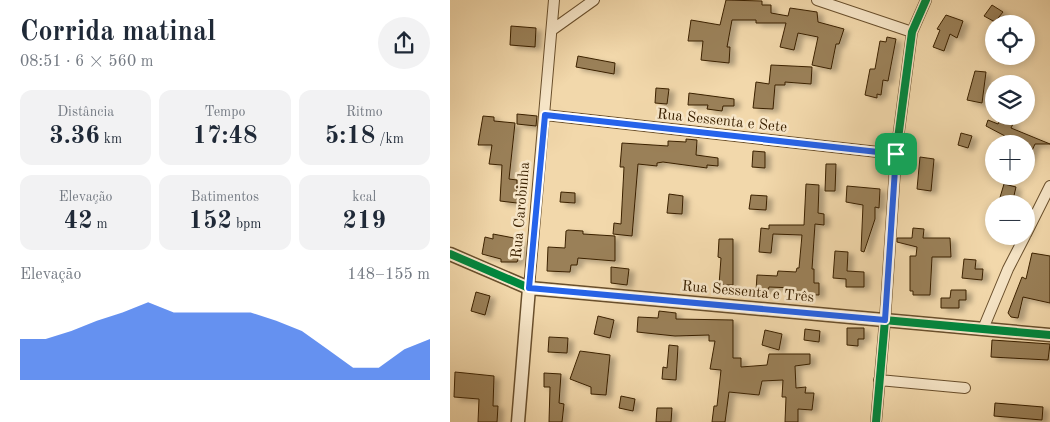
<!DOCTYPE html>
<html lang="pt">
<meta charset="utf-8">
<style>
:root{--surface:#fff;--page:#f2f2f3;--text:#1f2937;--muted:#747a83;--accent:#2563eb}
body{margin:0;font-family:"Old Standard TT",serif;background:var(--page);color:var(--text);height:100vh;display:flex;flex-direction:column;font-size:19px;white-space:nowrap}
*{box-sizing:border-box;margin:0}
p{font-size:16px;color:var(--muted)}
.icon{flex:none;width:28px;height:28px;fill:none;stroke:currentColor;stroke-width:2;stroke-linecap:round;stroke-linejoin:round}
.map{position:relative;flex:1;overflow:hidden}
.details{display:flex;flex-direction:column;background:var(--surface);width:450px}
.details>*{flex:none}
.controls{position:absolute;left:535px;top:15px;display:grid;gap:10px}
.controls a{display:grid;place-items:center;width:50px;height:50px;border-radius:50%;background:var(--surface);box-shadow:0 2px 8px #0003;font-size:25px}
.pin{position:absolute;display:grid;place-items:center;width:42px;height:42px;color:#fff;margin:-21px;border-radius:10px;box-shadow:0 2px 8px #0006}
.round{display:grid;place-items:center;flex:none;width:52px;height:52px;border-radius:26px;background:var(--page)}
.summary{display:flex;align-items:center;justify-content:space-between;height:85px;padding:0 20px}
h1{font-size:28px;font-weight:800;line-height:38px}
.metrics{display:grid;grid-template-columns:repeat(3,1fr);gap:8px;height:85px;padding:5px 20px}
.metrics div{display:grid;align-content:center;border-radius:12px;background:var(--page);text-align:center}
.metrics b{font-size:25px;font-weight:800}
.metrics small{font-size:14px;font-weight:400}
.metrics p{font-size:14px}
.chart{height:140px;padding:10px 20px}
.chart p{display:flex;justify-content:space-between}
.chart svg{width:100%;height:90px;margin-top:5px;fill:var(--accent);opacity:.7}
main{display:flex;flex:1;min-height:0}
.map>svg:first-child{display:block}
.building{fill:#9a8059;stroke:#3b2101;filter:url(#shadow)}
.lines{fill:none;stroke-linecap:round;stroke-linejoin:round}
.minor-casing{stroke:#694f2c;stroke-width:12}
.tertiary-casing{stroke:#694f2c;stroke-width:15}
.minor{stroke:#f7e6c8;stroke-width:10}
.tertiary{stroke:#f7e6c8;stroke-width:12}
.cycleway-casing{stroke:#f7e6c8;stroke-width:11}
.cycleway{stroke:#00873e;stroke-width:8}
.route-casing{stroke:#fff;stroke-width:10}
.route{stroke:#2563eb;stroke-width:6}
.labels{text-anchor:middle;stroke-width:5;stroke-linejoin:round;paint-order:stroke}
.street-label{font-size:15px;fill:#3b2101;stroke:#f7e6c8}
</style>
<main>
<section class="details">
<div class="summary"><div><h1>Corrida matinal</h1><p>08:51 · 6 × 560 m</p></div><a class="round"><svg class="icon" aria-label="share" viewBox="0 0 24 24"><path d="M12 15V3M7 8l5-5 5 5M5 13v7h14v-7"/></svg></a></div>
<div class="metrics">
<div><p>Distância</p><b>3.36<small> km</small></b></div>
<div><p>Tempo</p><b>17:48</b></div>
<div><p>Ritmo</p><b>5:18<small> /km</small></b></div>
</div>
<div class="metrics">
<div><p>Elevação</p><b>42<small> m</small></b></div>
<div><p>Batimentos</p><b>152<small> bpm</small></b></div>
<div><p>kcal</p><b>219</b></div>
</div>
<div class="chart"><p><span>Elevação</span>148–155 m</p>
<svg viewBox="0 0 160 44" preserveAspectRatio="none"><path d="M0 44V24L10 24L20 20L30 15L40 11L50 6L60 11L70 11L80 11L90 11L100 15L110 20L120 29L130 38L140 38L150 29L160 24V44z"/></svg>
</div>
</section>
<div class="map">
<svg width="600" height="422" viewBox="0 0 600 422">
<defs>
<filter id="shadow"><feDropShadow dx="5.5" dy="3" stdDeviation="2.5" flood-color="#0004"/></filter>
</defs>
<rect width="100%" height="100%" fill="#f2d8ab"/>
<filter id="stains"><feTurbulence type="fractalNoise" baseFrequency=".004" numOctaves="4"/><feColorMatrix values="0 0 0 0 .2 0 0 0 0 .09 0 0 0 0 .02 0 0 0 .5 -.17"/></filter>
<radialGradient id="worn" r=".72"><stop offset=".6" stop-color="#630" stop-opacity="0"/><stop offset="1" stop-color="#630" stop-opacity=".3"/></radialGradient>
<path class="building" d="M276 0 312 1V5H321V13L338 16 340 8 367 12 368 22 394 29 389 44H386L381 69 362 65 368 37 348 33 344 50 330 47 336 23H306V20H282L277 47H280L279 63 251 60 253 41H238L241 20 270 25Z
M542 5 553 12 545 22 534 16Z
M496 15 513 21 507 38 500 34 494 51 483 47 490 30 487 29Z
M61 26 86 28 85 47 60 45Z
M437 37 446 39 438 81 433 80 431 95 427 94V98L415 95 420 69H425L430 41 436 42Z
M128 56 165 63 164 74 126 67Z
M321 65 362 67 361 84 335 82V85H325L323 109 303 108 306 82 319 84Z
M525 71 536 72 532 103 517 100Z
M206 88 219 89 217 104 205 103Z
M239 93 284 99V106H273L272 111 257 109 258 105H238Z
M67 114 87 116 86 126 67 124Z
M33 116 44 117V121L65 123 59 179 67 180V203L50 201 52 165 39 164 42 145H28Z
M551 118 563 124 561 128 600 144H585L576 164V144H550L555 136 536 126 538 120 548 124Z
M511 133 522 136 518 148 508 145Z
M236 139 247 140 246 155 268 158V166L257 165V168L213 162 207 163V166L188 164 182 236 163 234 164 223 171 224 174 167H170L172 143 218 146V141L236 142Z
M303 151 315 152V168L302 167Z
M470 157 484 159 481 191 467 189Z
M376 164H386L385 191H375Z
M356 184 369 185 368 213 374 214V225L365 224 362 269H364V283H369V295L345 294V288L319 287 318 291H306L307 275 327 276 328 271 346 272 347 268H349L352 235 323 234 321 253 309 252 311 228 319 229V225H354Z
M554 184 566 187 562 204H548Z
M397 186 430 189 429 208 425 207V219L414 252 411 251 413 205 396 202Z
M111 192 125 193V203L110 202Z
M219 194 233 196 232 214 217 213Z
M301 195 317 196 316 210 299 209Z
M463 228 474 229 473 238H500L501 257H482L480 295H463V291H460V256H466L467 247 447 242V238H462Z
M118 230 133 231V234L165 236V261L128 258 127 265H121L120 272 97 271 98 247 115 248 116 231Z
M43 234 69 239 70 255 67 262H51V259L32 254 35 237 43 239Z
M269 239H283V285H269L271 258 268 257Z
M385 251 398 252 397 271 414 272V287H396V279L383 278Z
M582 253 600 256V303L573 297 568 318 561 317 558 313 572 277 576 279Z
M514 259 526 260 525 269H533L532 280 512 278Z
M161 267 179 269 177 285 161 283Z
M501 290H516V300H509V308H491V298H500Z
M26 292 40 296 35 315 21 311Z
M209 311 226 313V319L283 320V358H291V367L317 365 319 354H360V364L345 366 346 388 356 387 355 393H364L362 410 348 409V422H335L336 397H332L333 380 312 381 309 395 279 392 275 422H262L264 406H267L271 370 260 369 265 341H259V335L225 336 187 332 188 317 208 318Z
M148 316 164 320 160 338 144 334Z
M397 328H414V339H408V346L397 345Z
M355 329 370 331 369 342 354 340Z
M315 330 332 334 329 350 312 345Z
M99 337 118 338 117 353 98 352Z
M542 340 600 344 598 360 541 357Z
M219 345 228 346 226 380 212 379 213 367 217 368Z
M130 351 160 355 156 395 141 394V387L120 379Z
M5 372 44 376 43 406H48L47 422H28L29 399 4 397Z
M94 373 111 374 109 403 114 404 112 422H99L100 387H94Z
M171 396 185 399 183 411 169 408Z
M545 403 593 407 592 420 544 416Z
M207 408H222L221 422H206Z"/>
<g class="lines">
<defs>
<path id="minor" d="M367 0 462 32
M102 30 144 0
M95 115 446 154
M576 234 600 186
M79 288 104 0
M533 329 558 269 575 236
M429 380 515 388
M426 422 435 320 446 154 462 32 476 0"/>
<path id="tertiary" d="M0 254 79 288 600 335
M68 422 79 288"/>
</defs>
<use href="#minor" class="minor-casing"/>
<use href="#tertiary" class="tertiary-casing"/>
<use href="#minor" class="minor"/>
<use href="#tertiary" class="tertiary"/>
<defs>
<path id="cycleway" d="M0 254 79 288 600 335
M426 422 435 320 446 154 462 32 476 0"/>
</defs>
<use href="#cycleway" class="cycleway-casing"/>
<use href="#cycleway" class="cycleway"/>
</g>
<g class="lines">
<defs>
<path id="route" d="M95 115 446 154 435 320 79 288Z"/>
</defs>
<use href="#route" class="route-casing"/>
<use href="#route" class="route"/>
</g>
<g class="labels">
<g class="street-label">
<text transform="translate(272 120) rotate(6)" y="5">Rua Sessenta e Sete</text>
<text transform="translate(70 210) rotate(-85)" y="5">Rua Carobinha</text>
<text transform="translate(298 291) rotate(5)" y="5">Rua Sessenta e Três</text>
</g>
</g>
<rect width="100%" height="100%" filter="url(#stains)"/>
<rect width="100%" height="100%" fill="url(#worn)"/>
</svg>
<div class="controls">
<a><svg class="icon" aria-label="locate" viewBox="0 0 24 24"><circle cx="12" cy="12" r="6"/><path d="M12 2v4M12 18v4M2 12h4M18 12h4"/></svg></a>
<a><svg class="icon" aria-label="layers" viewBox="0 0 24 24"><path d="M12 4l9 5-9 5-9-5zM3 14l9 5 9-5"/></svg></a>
<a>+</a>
<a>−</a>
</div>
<div class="pin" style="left:446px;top:154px;background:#1e9e55"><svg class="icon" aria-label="arrive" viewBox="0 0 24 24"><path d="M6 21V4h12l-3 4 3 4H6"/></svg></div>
</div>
</main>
